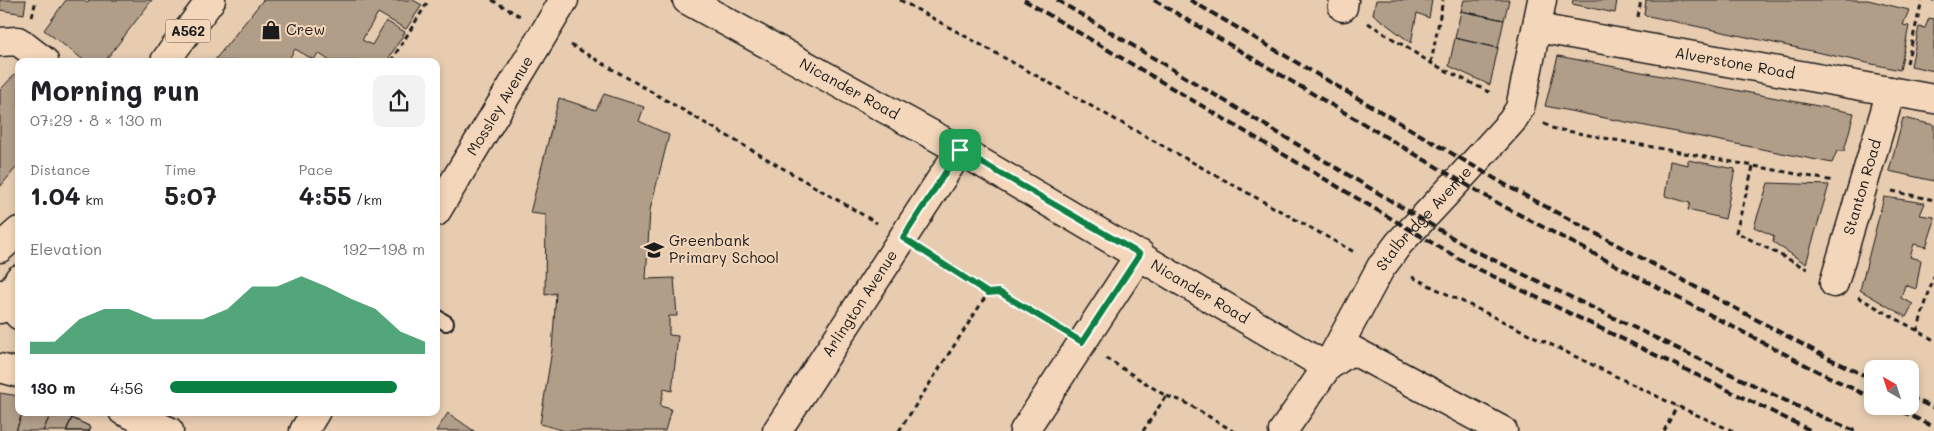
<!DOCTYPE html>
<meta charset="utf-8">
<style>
:root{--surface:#fff;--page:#f2f2f2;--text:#202124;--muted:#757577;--accent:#0b8043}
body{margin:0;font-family:Mali,sans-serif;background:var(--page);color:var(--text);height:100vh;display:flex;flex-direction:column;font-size:19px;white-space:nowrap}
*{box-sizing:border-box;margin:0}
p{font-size:16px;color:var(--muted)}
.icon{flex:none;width:28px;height:28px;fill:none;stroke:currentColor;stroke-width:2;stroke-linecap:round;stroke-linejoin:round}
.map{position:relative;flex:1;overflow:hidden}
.panel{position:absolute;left:15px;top:58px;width:425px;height:358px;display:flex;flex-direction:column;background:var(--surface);border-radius:10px;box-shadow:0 2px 8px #0003}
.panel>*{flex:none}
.needle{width:32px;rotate:321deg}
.controls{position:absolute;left:1864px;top:360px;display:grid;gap:10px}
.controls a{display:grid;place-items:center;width:55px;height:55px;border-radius:10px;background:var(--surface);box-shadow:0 2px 8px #0003;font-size:25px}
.pin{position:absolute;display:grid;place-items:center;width:42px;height:42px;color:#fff;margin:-21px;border-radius:10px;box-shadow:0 2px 8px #0006}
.round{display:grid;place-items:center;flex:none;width:52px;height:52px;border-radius:10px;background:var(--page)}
.head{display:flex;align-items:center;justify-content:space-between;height:85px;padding:0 15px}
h1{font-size:28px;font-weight:800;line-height:38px}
.figures{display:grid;grid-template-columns:repeat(3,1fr);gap:8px;height:85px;padding:5px 15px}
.figures div{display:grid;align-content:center}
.figures b{font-size:25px;font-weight:800}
.figures small{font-size:14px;font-weight:400}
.figures p{font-size:14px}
.chart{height:140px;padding:10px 15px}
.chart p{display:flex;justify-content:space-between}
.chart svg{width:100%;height:90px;margin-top:5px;fill:var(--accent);opacity:.7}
ul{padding:0 15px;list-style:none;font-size:16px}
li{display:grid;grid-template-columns:80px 60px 1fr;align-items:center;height:38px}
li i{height:12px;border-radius:6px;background:var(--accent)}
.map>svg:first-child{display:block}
.building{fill:#b19e89;stroke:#1c1c1c}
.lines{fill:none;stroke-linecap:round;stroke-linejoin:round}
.lane-casing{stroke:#1c1c1c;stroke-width:18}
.street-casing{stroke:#1c1c1c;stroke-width:31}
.secondary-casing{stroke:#1c1c1c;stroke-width:31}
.highway-casing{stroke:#1c1c1c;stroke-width:31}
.path{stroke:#1c1c1c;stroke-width:3;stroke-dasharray:5 4;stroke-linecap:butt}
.lane{stroke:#f4d7ba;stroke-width:14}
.street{stroke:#f4d7ba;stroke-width:28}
.secondary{stroke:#f4d7ba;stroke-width:28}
.highway{stroke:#f4d7ba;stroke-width:28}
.rail{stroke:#1c1c1c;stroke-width:4;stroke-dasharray:8 4;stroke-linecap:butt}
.route-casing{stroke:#fff;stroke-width:10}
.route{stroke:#0b8043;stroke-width:6}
.labels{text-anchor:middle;stroke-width:4;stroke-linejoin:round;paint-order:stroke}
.shield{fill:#f4d7ba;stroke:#5d544b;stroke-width:1}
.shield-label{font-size:14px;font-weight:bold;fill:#1c1c1c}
.poi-label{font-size:15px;fill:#1c1c1c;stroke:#f4d7ba;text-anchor:start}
.street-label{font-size:15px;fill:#1c1c1c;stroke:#f4d7ba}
</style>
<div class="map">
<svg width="1934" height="431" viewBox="0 0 1934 431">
<rect width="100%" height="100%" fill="#e7ccb0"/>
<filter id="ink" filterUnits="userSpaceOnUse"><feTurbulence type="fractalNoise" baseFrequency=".02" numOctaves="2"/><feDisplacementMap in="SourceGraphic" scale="10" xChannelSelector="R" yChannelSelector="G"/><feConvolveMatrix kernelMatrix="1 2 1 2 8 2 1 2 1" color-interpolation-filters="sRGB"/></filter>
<g filter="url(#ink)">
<path class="building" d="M0 0H26L24 14 0 10Z
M66 0H82L87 3 89 0H152L105 61H85L44 30Z
M263 0H413L422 5 406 29 378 13 362 40 372 45 386 21 405 32 387 61H330L318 53 314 60 295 49 289 59 294 61H214Z
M1376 0H1432L1429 18 1417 13 1411 43 1373 14Z
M1464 0H1509L1504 20 1461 11Z
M1573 0H1617L1615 13 1572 4Z
M1646 0H1868L1909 10 1903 25 1909 26 1900 70 1644 15Z
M1461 11 1504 20 1498 48 1455 38Z
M1929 18 1934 19V71L1911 66 1919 27 1925 28Z
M1455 38 1498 48 1490 85 1449 66Z
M1558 56 1818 106 1854 113 1844 151H1837L1832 163 1545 106Z
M17 72 19 73V164L0 187V90Z
M604 94 644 107 639 121 669 135 650 210 646 279 674 278 677 316H669V335L678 336 672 391 664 389 660 406 671 409 665 431H565L540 424 552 350 556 293 545 295 546 215 530 213 559 98 596 110Z
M1903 118 1934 125V181L1889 171Z
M1688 160 1735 169 1725 219 1688 210 1690 203 1665 196 1670 161 1688 165Z
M1768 183 1829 185 1806 264 1773 242 1774 236 1754 227Z
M1884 197 1925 203 1920 215 1934 217V223L1926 247 1914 244 1910 257 1921 260 1916 289 1905 285 1901 298 1913 304 1906 317 1860 290Z
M0 393 19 396V411H23L16 431H0Z
M23 411H52L43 431H16Z
M52 411H56L72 418 66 431H43Z
M448 413 474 431H436Z
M72 418 91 427 89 431H66Z
M72 418 91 427 89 431H66Z"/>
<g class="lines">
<defs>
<path id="lane" d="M436 317 446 323"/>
<g id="street">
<path id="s1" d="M687 0 960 150 1327 367 1352 350 1503 431"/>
<path d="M1343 7 1344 0"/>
<path id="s2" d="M1537 28 1934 99"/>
<path d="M0 42 18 41 44 61"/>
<path id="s3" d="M436 212 564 0"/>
<path id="s4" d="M1834 283 1891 91"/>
<path d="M304 431 316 411"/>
<path id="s5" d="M777 431 960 150"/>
<path d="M1024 431 1140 254"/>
<path id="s6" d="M1283 431 1327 367 1381 267C1389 259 1394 248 1402 240 1440 201 1476 161 1512 121L1520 108 1542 0"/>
</g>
<path id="secondary" d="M0 294 19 315
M0 368 19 373
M123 411 169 431"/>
<path id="highway" d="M165 61 211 0
M0 248 19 231
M0 309 7 301 19 279"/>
</defs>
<use href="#lane" class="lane-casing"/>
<use href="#street" class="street-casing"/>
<use href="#secondary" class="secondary-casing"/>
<use href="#highway" class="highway-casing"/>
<path class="path" d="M492 0 520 16
M900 0 1356 253
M1932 0H1934
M32 17 36 0
M1638 17 1641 0
M1368 23 1431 63 1493 94
M571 45 877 223
M391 61 429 0
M1431 63 1443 0
M1907 63 1922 0
M1544 123 1551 128 1834 181
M1753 167 1736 232 1807 269
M1892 191 1934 200
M927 253 988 293 999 292 1057 327
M1412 277 1677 406 1733 431
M1858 297 1934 340
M1917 331 1934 276
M1106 358 1166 396 1183 401 1233 431
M899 431 988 293
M1143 431 1166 396
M1664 431 1677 406"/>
<use href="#lane" class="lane"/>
<use href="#street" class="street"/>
<use href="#secondary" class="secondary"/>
<use href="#highway" class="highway"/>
<path class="rail" d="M1024 0 1466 263 1812 431
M1057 0 1473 250 1799 407 1855 431
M1154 0 1501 205 1819 372 1872 398
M1190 0 1511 188 1828 358 1872 379
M1910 397 1934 408
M1891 406 1934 427"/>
</g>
</g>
<g class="lines" filter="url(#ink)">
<defs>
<path id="route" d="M960 150 1140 254 1082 342 999 292 988 293 903 238Z"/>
</defs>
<use href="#route" class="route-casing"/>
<use href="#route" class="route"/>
</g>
<defs>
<symbol id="shop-bare" viewBox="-9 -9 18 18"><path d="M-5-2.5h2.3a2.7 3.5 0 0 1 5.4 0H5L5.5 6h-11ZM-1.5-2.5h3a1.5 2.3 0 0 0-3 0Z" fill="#1c1c1c" stroke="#f4d7ba" stroke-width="2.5" paint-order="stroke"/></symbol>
<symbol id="school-bare" viewBox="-9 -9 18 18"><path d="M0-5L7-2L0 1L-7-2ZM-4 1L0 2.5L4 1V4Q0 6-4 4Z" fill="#1c1c1c" stroke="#f4d7ba" stroke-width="2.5" paint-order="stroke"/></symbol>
</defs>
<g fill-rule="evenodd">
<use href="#shop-bare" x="257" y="16" width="28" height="28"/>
<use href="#school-bare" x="640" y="236" width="28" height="28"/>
</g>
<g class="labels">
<rect class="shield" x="165.5" y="19.5" width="45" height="23" rx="4"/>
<g class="shield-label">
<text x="188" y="36">A562</text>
</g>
<g class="poi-label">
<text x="286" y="35">Crew</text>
<text x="669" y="246">Greenbank<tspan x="669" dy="17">Primary School</tspan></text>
</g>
<g class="street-label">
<text dy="5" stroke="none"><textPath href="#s2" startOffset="201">Alverstone Road</textPath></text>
<text dy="5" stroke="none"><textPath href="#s1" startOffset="185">Nicander Road</textPath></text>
<text dy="5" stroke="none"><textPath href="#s3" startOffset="124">Mossley Avenue</textPath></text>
<text dy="5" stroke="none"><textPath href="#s4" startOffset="100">Stanton Road</textPath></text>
<text dy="5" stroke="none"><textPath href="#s6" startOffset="256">Stalbridge Avenue</textPath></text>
<text dy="5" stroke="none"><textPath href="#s1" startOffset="590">Nicander Road</textPath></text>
<text dy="5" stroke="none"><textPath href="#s5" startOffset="152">Arlington Avenue</textPath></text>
</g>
</g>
</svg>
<div class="controls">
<a><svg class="needle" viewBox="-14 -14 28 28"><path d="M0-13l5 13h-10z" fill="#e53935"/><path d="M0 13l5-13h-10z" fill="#757577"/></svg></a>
</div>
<div class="pin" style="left:960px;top:150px;background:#1e9e55"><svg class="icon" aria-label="arrive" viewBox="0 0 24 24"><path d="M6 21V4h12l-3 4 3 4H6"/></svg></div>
<section class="panel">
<div class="head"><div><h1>Morning run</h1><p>07:29 · 8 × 130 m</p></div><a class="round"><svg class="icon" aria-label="share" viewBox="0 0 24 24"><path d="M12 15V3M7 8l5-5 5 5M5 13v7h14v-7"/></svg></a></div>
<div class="figures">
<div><p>Distance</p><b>1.04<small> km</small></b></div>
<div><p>Time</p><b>5:07</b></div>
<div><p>Pace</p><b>4:55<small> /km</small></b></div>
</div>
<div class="chart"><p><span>Elevation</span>192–198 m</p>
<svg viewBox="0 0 160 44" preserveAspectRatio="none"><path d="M0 44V38L10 38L20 27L30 22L40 22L50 27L60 27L70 27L80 22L90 11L100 11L110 6L120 11L130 17L140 22L150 33L160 38V44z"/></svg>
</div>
<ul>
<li><b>130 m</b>4:56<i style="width:89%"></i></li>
</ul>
</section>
</div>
